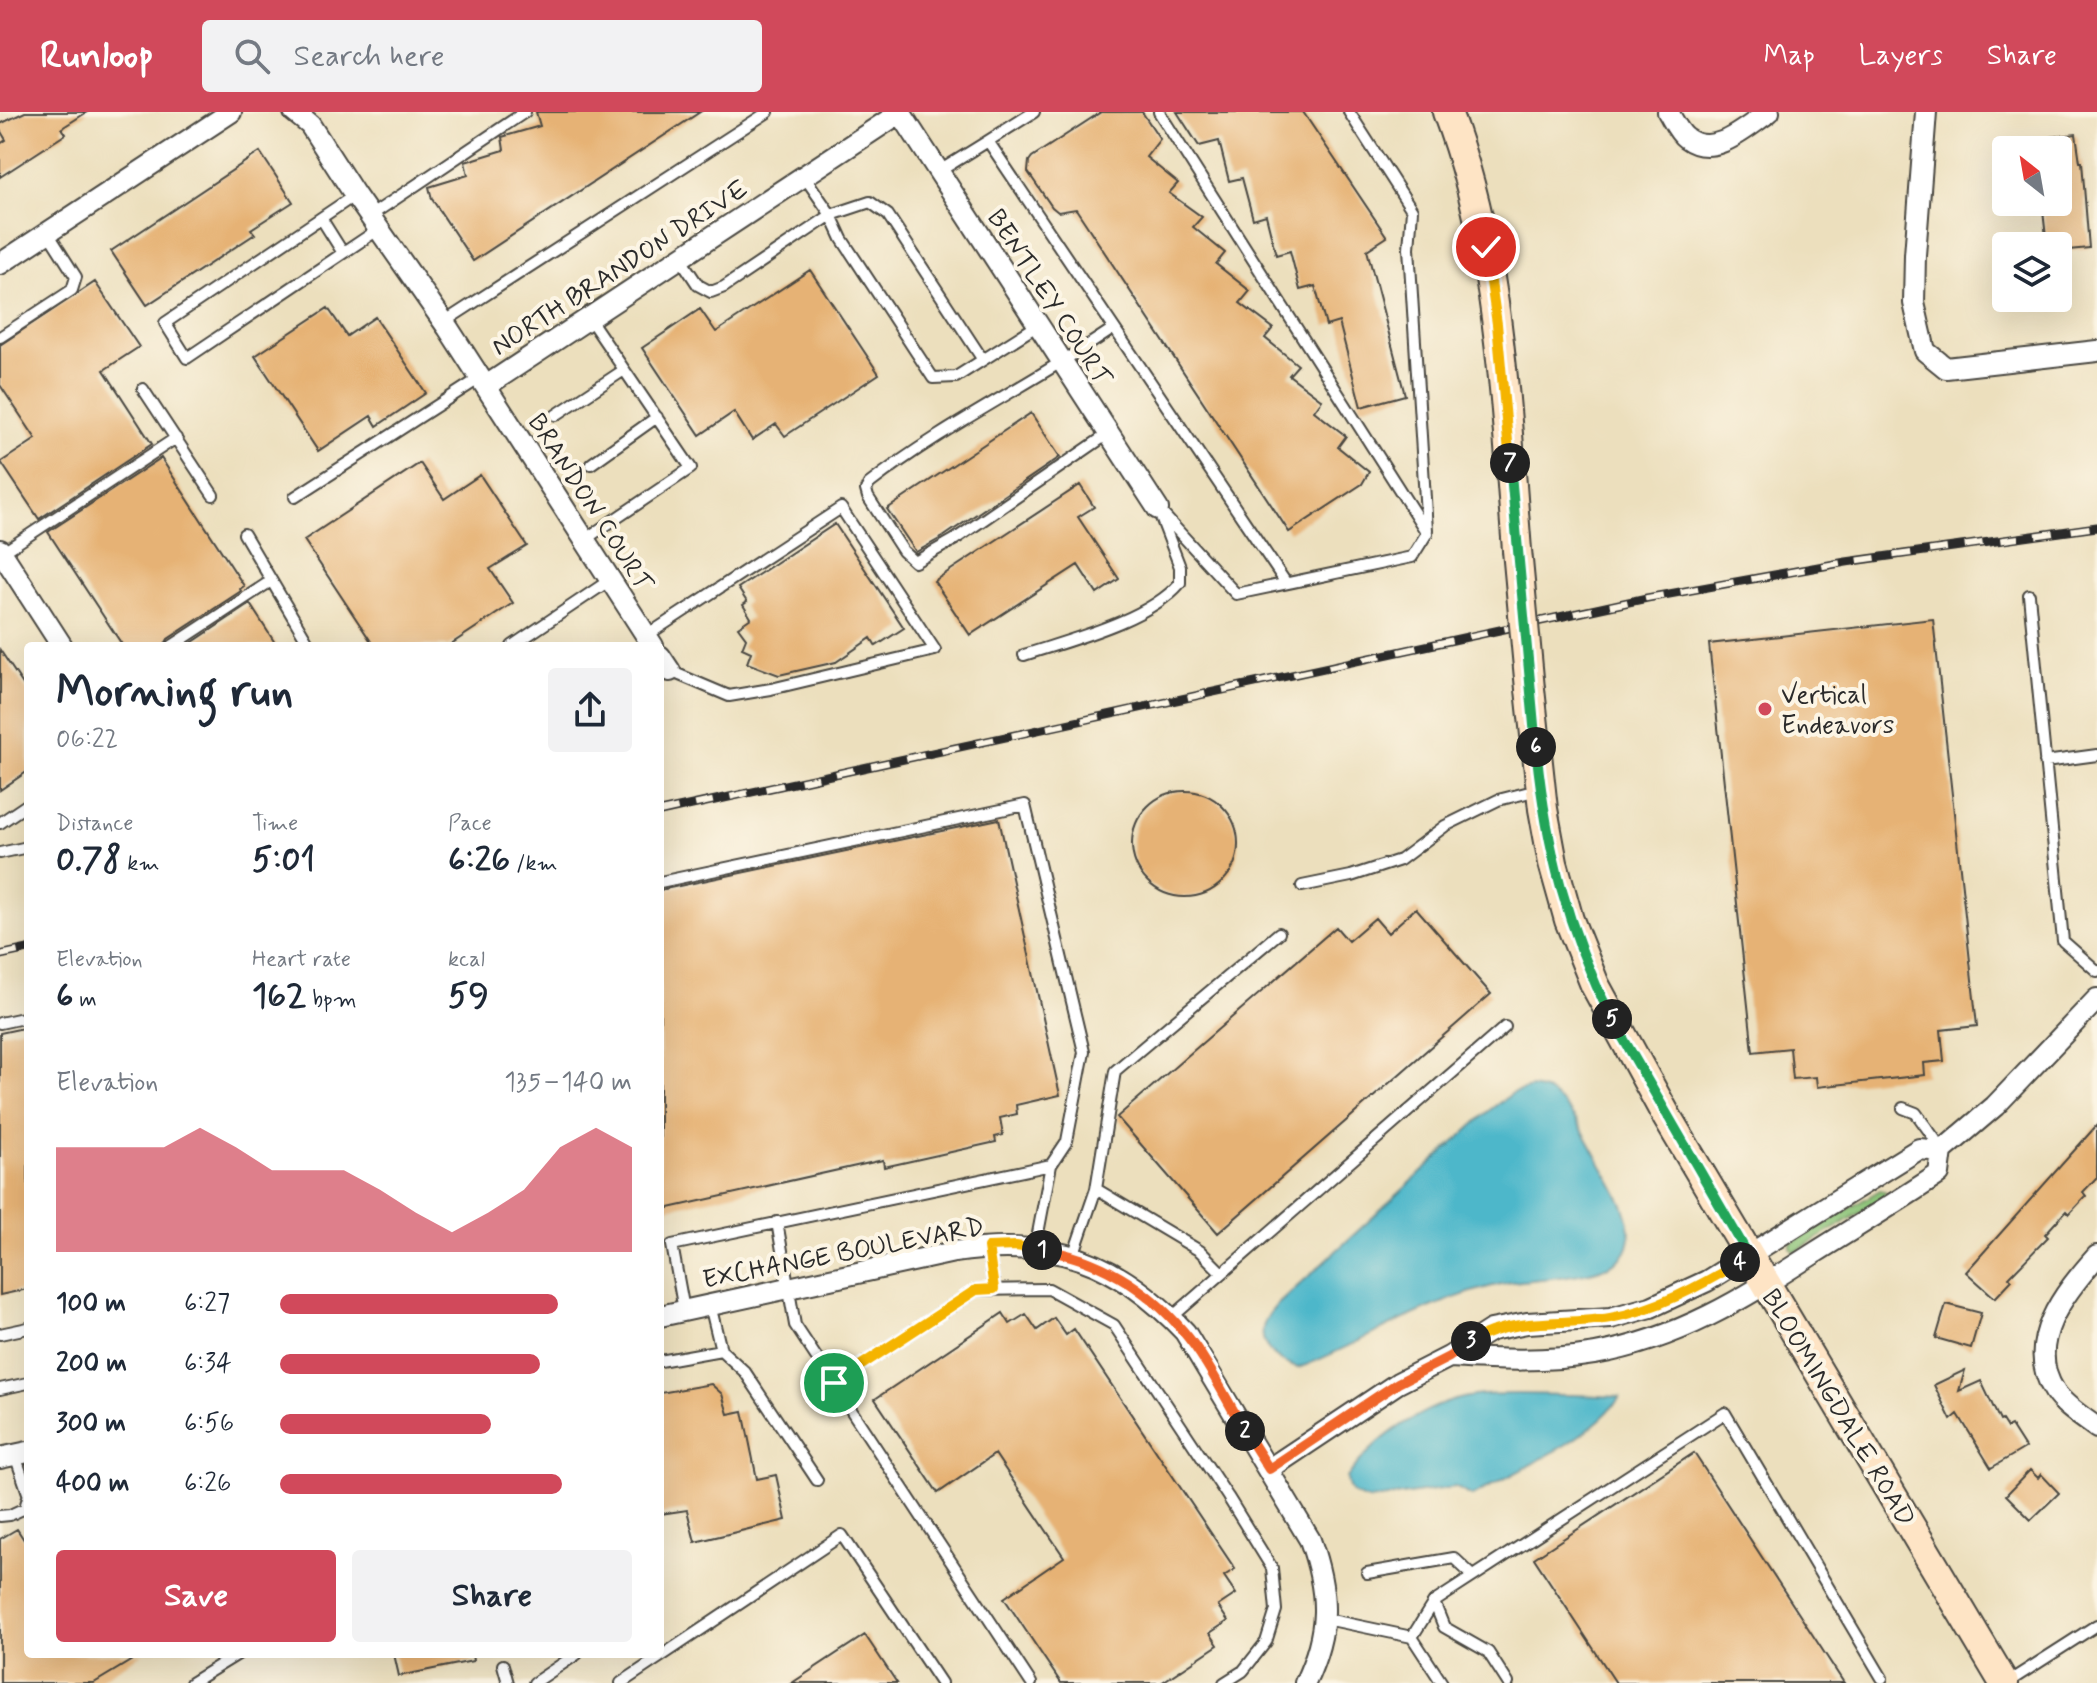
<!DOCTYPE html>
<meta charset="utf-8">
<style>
:root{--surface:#fff;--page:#f2f2f3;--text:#1f2937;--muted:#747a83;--accent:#d1495b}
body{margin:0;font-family:Mynerve,sans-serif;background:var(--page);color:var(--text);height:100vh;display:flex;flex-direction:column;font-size:30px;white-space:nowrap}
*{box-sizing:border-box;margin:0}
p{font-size:26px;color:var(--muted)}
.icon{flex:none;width:44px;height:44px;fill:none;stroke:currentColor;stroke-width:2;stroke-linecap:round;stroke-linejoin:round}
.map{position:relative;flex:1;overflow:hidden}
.panel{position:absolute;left:24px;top:530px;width:640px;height:1016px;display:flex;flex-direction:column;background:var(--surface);border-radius:8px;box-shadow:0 8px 32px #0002}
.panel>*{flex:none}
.needle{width:52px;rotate:329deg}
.tools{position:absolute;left:1992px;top:24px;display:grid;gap:16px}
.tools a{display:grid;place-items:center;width:80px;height:80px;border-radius:8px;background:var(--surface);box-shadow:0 8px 32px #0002;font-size:40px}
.pin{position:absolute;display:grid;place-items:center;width:68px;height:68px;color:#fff;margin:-34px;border:4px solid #fff;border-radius:50%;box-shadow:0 2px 8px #0007}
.km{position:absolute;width:40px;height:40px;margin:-20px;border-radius:50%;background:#222;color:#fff;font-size:22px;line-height:40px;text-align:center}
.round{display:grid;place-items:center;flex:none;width:84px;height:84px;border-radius:8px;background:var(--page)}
.summary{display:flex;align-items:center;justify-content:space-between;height:136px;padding:0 32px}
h1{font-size:44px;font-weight:700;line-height:60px}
.stats{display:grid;grid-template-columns:repeat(3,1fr);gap:12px;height:136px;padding:8px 32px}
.stats div{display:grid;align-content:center}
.stats b{font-size:34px;font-weight:700}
.stats small{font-size:22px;font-weight:400}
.stats p{font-size:22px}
.chart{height:224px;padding:16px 32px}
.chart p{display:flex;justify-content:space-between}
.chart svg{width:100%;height:144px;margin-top:8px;fill:var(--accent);opacity:.7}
.button{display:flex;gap:16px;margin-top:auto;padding:16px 32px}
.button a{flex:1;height:92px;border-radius:8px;background:var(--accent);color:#fff;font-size:32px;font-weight:700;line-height:92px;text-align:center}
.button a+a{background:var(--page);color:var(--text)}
ul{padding:0 32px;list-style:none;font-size:26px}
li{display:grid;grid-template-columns:128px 96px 1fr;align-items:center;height:60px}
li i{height:20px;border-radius:10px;background:var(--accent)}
header{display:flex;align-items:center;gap:48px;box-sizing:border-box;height:112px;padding:0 40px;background:var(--accent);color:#fff}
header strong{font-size:38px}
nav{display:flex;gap:44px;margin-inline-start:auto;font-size:28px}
.search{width:560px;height:72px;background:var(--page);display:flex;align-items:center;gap:20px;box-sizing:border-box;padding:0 28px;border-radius:8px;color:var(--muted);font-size:30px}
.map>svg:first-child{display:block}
.grass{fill:url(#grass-tufts);stroke:#5c7852;stroke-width:2}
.water{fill:#4db7ca;stroke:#3c717a;stroke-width:2}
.building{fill:#e6b275}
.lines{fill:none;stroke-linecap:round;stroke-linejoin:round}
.lane-casing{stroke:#484641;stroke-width:14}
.street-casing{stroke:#484641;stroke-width:24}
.secondary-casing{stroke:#484641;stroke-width:32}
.lane{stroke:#fff;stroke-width:10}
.street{stroke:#fff;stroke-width:20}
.secondary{stroke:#fee4c5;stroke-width:28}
.rail-casing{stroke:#2b2b2b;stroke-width:9}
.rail{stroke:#fcf5e5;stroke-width:6;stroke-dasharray:18;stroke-linecap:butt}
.secondary-bridge-casing{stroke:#484641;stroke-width:32;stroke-linecap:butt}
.secondary-bridge{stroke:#fee4c5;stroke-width:28}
.split-1-casing{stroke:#fff;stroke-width:16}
.split-2-casing{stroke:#fff;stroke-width:16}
.split-3-casing{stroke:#fff;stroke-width:16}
.split-4-casing{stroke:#fff;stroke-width:16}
.split-5-casing{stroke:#fff;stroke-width:16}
.split-6-casing{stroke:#fff;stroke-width:16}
.split-7-casing{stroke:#fff;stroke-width:16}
.split-8-casing{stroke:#fff;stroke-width:16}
.split-1{stroke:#f5b400;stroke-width:10}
.split-2{stroke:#f0652b;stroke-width:10}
.split-3{stroke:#f0652b;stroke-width:10}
.split-4{stroke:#f5b400;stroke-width:10}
.split-5{stroke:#22a559;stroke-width:10}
.split-6{stroke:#22a559;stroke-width:10}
.split-7{stroke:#22a559;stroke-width:10}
.split-8{stroke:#f5b400;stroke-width:10}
.poi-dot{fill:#d1495b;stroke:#fcf5e5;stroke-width:3}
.labels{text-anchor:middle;stroke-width:8;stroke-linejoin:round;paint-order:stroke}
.street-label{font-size:26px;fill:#2b2b2b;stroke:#fcf5e5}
.poi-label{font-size:26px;fill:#2b2b2b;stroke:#fcf5e5;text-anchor:start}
</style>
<header>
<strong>Runloop</strong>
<div class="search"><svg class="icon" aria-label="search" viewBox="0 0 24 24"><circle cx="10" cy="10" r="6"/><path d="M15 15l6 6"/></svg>Search here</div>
<nav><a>Map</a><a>Layers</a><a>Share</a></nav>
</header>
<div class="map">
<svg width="2097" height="1571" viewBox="0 0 2097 1571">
<defs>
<pattern id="grass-tufts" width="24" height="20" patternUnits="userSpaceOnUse" patternTransform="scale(2)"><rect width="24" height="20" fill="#8cc478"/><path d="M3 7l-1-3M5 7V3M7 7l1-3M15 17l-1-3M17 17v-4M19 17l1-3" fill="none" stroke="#739f63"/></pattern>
</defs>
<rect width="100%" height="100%" fill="#fcf5e5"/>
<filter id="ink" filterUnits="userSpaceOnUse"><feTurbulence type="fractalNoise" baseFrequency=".0125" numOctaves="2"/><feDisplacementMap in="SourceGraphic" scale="16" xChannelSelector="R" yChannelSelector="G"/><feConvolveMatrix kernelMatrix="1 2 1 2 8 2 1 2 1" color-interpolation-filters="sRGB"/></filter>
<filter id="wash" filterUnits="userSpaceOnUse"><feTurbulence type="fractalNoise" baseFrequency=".006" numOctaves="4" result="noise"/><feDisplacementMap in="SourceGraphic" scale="32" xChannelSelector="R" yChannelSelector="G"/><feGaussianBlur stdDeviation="1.8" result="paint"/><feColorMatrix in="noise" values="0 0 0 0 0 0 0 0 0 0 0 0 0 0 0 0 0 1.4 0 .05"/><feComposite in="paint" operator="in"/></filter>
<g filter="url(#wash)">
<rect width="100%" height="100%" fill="#ecdfbd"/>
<path class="grass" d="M1880 1078 1885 1080V1086L1795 1140 1791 1137V1131Z"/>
<path class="water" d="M1531 976C1536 977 1544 978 1549 981 1573 995 1589 1030 1602 1054 1615 1076 1643 1119 1623 1144 1604 1166 1535 1166 1506 1171 1457 1181 1409 1204 1365 1226 1343 1236 1321 1248 1298 1256 1267 1246 1249 1223 1275 1195L1491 997 1513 981Z
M1574 1283 1620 1285C1592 1327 1516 1359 1472 1384L1455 1375 1368 1388C1355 1384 1348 1381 1347 1366 1374 1326 1426 1291 1474 1284 1506 1280 1542 1283 1574 1283Z"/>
<g id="blocks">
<path class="building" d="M25 0H87L62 16 66 22 0 65V32L6 28 0 18V12Z
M536 0H700L473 149 432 87 429 75 468 63 465 50 504 38 502 25 540 14Z
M1101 0H1142L1160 27 1146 45 1178 71 1169 81 1202 105 1193 115 1225 141 1216 152 1250 179 1240 191 1273 216 1265 226 1298 253 1289 263 1322 288 1314 299 1346 324 1338 335 1369 360 1362 372 1289 420 1076 97 1058 100 1052 95 1028 60 1029 49 1032 45Z
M1177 0H1303L1387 125 1367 138 1405 283 1361 295 1339 210 1326 214 1315 174 1300 178 1290 139 1276 143 1266 103 1253 107 1242 66 1229 69 1219 29 1199 34Z
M2076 22 2080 50H2082L2089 136 2058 139V134H2047L2042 90H2058V38H2024L2023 28Z
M260 40 293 90 251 117 255 122 147 193 111 139Z
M810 158 879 262 785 324 776 312 752 328 734 300 700 323 642 236 700 197 716 220Z
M95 170 139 235 104 258 152 332 39 407 1 350 36 327 0 273V233Z
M328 196 347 224 375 205 426 281 377 314 371 304 318 339 255 244Z
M1031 301 1060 345 943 425 916 440 887 397Z
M161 346 244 474 240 477 241 479 168 527 164 534H123L48 420Z
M420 351 444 387 480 363 527 434 490 457 513 491 448 534H374L304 428Z
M1080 373 1094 395 1078 405 1119 467 1097 482 1078 453 970 523 934 469Z
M835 412 904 516 876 534 871 526 836 550 779 563 747 551 751 540 742 536 746 526 738 515 751 506 743 493 747 490 738 476Z
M250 492 277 534H187Z
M1933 507 1977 914 1941 918 1944 949 1924 951 1925 963 1817 975 1816 965 1793 967 1790 936 1753 940 1709 532Z
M0 538 28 580V659L0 678Z
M1132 732a53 53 0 1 1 106 0a53 53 0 1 1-106 0Z
M999 707 1060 983 1016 993 1017 1002 1000 1006 1003 1023 995 1025 996 1030 884 1055 883 1048 660 1098V778Z
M1416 796 1491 882 1218 1121 1117 1005 1336 815 1348 829 1375 806 1388 821Z
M28 915V1177L0 1183V921Z
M2097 1013V1065L2083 1080 2086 1084 2069 1102 2066 1099 2045 1122 2048 1125 2009 1165 2012 1168 1995 1186 1966 1160Z
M1946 1192 1981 1201 1971 1236 1936 1226Z
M1003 1201 1010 1212 1026 1202 1037 1218 1054 1206 1066 1223 1074 1217 1235 1457 1224 1464 1236 1482 1218 1494 1228 1509 1210 1521 1218 1533 1161 1571H1061L1004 1486 1064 1445 995 1342 938 1381 875 1287Z
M1965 1258 1959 1279 1981 1269 2000 1309 2002 1308 2007 1316 2011 1314 2025 1336 1991 1356 1958 1302 1951 1308 1934 1273Z
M711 1272 722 1282 728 1302 743 1299 757 1367 776 1363 786 1408 695 1430 687 1398 660 1402V1281Z
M1694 1341 1844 1571H1616L1534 1446Z
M2030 1358 2038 1366 2041 1362 2059 1381 2031 1408 2006 1383Z
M17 1417 28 1434V1542H142L94 1571H0V1427Z
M865 1523 897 1571H792Z
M394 1542H472L473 1549 399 1564Z"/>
</g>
</g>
<g filter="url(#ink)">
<use href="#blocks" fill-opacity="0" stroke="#484641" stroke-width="2"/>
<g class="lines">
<defs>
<path id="lane" d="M1034 0 988 29 1286 471
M1349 0 1412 98 1409 136 1427 418
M938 60 988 29
M355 83 165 211 187 246 379 117
M370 104 525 0
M321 106 343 141
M680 146 698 173 711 180 724 175 831 103 804 64
M444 210 768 0
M0 225 72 178 76 165 48 121
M983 248 888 103 870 90 831 103 842 127 933 266 956 265 1038 213
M143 277 213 383
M556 303 624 258
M1108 322 954 428 915 450 903 439 868 385 866 378 869 372C946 312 1034 271 1114 216
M591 352 657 305
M295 385 480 266
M1158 397 1236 482 1412 445 1427 421 1159 0
M244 422 310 534
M584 428 691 356 589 206
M2 441 176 326
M2029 483 2063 829 2097 859
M646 524 841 396 935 538 771 577 729 584 670 559
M172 534 271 469
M512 534 610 468
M1024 543C1070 528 1149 508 1180 471V455L1160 403
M2045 650 2097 643
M0 711 28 692
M0 741 28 735
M660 770 1025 693 1084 940 1067 1029 1051 1053 672 1133 684 1198
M1302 774 1351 764 1400 748 1445 714 1498 688 1538 678
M0 911 28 905
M1903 996 1916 1001 1942 1037
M1096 1077 1200 1139 1222 1161
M777 1110 795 1213 1031 1571
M988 1136 994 1177
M1035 1137 1051 1053
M1073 1144 1096 1077 1115 959 1279 821
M1171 1206 1505 915
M0 1222 28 1216
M721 1238 745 1260 817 1368
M660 1249 721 1238 710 1193
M834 1271 976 1178 1049 1177 1114 1213 1228 1385 1272 1456 1276 1498 1266 1530 1243 1559 1224 1571
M0 1277 28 1271
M15 1343 28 1381
M0 1404 10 1403 25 1396 28 1385
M1367 1461 1454 1446 1473 1464
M1434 1490 1444 1515 1488 1540 1508 1571
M1326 1507 1412 1525 1442 1571
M1412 1525 1434 1490 1725 1301 1882 1566
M503 1553 508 1571
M2008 1570 2097 1513
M191 1571 238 1542
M534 1571 577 1542
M621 1571 842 1423 941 1571"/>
<path id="street" d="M294 0 310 13 355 83 448 216 653 534
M900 0 1158 397
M1668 0C1673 8 1678 20 1686 26 1714 47 1745 16 1769 0
M1926 0 1915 143 1914 191 1925 239 1946 256 2097 239
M0 152 231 0
M486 274 901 0
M0 438 62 534
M660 544 670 559
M2097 1144C2065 1180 2023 1231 2055 1280 2064 1294 2084 1306 2097 1316
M660 1204 954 1140C1054 1126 1116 1147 1185 1220L1310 1428C1329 1482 1330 1518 1305 1571
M1449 1245C1498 1248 1546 1250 1595 1242 1681 1227 1744 1186 1816 1140 1857 1114 1899 1089 1939 1062L1942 1039
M0 1346 28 1340
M1269 1357 1398 1271 1449 1245 1491 1218 1527 1211 1611 1206 1651 1195 1707 1169 1919 1037 1942 1039 1995 994 2097 887"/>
<path id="secondary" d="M1447 0C1500 140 1505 291 1517 438
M1530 577 1543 697 1553 751 1569 808 1595 873 1667 1005 2004 1571"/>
</defs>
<use href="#lane" class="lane-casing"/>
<use href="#street" class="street-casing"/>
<use href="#secondary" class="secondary-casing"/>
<use href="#lane" class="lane"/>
<use href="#street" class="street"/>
<use href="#secondary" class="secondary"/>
<defs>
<path id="rail" d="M660 700 1647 486 1846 450 2097 415
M0 843 28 837"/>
</defs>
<use href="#rail" class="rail-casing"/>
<use href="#rail" class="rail"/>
<defs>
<path id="secondary-bridge" d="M1517 438 1530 577"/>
</defs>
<use href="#secondary-bridge" class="secondary-bridge-casing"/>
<use href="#secondary-bridge" class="secondary-bridge"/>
</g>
</g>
<g class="lines" filter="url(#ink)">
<defs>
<path id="split-1" d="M834 1271 976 1178 994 1177 988 1135 1016 1134 1042 1138"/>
<path id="split-2" d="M1042 1138C1097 1145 1147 1176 1183 1219 1208 1248 1225 1286 1245 1319"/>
<path id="split-3" d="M1245 1319 1269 1357 1398 1271 1449 1245 1471 1229"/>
<path id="split-4" d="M1471 1229C1516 1204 1561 1214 1610 1206 1656 1198 1700 1174 1740 1150"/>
<path id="split-5" d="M1612 907 1749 1144 1740 1150"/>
<path id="split-6" d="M1536 635C1546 735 1567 817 1612 907"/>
<path id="split-7" d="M1510 351 1536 635"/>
<path id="split-8" d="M1486 135 1497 212 1510 351"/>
</defs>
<use href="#split-1" class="split-1-casing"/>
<use href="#split-2" class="split-2-casing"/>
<use href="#split-3" class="split-3-casing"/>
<use href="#split-4" class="split-4-casing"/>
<use href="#split-5" class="split-5-casing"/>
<use href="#split-6" class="split-6-casing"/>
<use href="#split-7" class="split-7-casing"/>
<use href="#split-8" class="split-8-casing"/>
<use href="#split-1" class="split-1"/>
<use href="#split-2" class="split-2"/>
<use href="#split-3" class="split-3"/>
<use href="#split-4" class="split-4"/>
<use href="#split-5" class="split-5"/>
<use href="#split-6" class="split-6"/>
<use href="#split-7" class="split-7"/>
<use href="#split-8" class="split-8"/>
</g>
<circle class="poi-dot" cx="1765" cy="597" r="8"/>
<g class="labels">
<g class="street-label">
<text transform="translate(619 155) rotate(-33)" y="9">NORTH BRANDON DRIVE</text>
<text transform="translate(1050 185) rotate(57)" y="9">BENTLEY COURT</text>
<text transform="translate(591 390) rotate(57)" y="9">BRANDON COURT</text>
<text transform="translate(843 1140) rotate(-11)" y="9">EXCHANGE BOULEVARD</text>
<text transform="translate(1839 1295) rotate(59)" y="9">BLOOMINGDALE ROAD</text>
</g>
<g class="poi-label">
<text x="1781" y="591">Vertical<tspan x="1781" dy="30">Endeavors</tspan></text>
</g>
</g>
</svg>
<div class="tools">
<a><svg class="needle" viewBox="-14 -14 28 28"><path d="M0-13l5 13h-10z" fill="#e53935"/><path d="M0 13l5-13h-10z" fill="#747a83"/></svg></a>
<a><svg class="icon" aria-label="layers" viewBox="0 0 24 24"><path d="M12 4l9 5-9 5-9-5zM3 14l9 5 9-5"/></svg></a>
</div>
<div class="pin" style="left:834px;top:1271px;background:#1e9e55"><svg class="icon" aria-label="arrive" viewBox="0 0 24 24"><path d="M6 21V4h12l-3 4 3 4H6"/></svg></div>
<div class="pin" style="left:1486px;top:135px;background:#d93025"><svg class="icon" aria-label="check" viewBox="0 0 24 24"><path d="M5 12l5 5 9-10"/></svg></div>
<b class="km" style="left:1042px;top:1138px">1</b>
<b class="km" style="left:1245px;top:1319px">2</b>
<b class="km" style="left:1471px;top:1229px">3</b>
<b class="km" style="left:1740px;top:1150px">4</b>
<b class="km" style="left:1612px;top:907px">5</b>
<b class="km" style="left:1536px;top:635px">6</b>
<b class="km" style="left:1510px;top:351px">7</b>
<section class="panel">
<div class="summary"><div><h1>Morning run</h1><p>06:22</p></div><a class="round"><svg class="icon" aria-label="share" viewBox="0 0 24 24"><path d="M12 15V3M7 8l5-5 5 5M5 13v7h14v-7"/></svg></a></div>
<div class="stats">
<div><p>Distance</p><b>0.78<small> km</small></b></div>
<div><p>Time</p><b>5:01</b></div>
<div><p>Pace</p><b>6:26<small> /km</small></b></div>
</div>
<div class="stats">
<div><p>Elevation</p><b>6<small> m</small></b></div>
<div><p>Heart rate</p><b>162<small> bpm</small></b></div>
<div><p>kcal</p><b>59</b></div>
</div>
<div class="chart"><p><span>Elevation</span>135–140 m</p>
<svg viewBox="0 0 160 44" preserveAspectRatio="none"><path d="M0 44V12L10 12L20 12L30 12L40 6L50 12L60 19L70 19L80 19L90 25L100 32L110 38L120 32L130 25L140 12L150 6L160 12V44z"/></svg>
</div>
<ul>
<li><b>100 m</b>6:27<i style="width:79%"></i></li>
<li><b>200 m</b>6:34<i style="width:74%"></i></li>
<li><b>300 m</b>6:56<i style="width:60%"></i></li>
<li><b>400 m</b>6:26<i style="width:80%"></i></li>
</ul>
<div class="button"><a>Save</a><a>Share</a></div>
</section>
</div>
